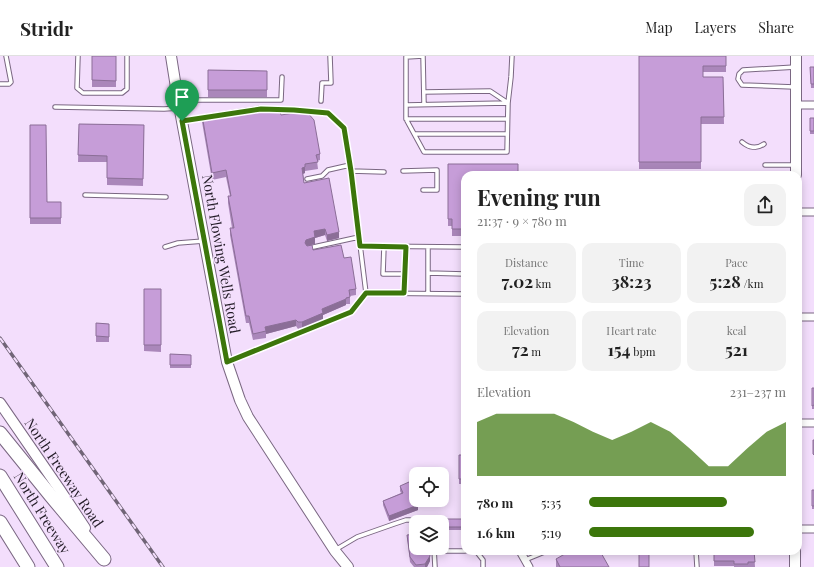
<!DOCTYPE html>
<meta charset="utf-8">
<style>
:root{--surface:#fff;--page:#f2f2f2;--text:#222;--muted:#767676;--line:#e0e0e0;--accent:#3c760b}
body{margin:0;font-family:"Playfair Display",serif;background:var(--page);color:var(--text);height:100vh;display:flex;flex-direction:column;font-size:15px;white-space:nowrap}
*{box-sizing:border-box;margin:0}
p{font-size:13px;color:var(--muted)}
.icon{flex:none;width:22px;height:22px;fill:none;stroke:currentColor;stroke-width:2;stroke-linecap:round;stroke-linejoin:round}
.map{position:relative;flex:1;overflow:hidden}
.side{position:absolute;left:461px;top:115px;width:341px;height:384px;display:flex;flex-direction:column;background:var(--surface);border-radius:12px;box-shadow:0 2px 10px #0003}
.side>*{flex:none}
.controls{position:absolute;left:409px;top:411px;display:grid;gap:8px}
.controls a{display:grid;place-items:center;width:40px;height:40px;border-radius:8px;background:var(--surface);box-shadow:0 2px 10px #0003;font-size:20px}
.pin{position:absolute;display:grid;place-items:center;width:34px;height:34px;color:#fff;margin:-41px -17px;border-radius:50% 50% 50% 0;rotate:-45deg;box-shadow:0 0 4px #0007}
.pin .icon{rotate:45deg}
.round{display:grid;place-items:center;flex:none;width:42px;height:42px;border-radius:12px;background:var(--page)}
.headline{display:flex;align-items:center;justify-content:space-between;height:68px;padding:0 16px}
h1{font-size:22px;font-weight:700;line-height:30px}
.metrics{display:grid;grid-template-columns:repeat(3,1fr);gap:6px;height:68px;padding:4px 16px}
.metrics div{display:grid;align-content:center;border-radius:10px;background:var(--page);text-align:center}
.metrics b{font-size:17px;font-weight:700}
.metrics small{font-size:11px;font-weight:400}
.metrics p{font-size:11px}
.chart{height:112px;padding:8px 16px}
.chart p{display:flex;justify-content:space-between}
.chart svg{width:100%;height:72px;margin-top:4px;fill:var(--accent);opacity:.7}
ul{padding:0 16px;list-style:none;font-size:13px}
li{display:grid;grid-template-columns:64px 48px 1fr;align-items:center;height:30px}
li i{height:10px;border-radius:5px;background:var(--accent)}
header{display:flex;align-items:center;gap:24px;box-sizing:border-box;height:56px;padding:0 20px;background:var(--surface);border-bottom:1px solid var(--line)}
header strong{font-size:19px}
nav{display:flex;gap:22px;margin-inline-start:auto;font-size:14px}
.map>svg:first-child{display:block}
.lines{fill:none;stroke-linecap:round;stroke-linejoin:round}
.lane-casing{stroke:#7a6782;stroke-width:5.5}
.street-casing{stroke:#7a6782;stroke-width:9}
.secondary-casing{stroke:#7a6782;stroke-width:12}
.highway-casing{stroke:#7a6782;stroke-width:15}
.lane{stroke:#fff;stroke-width:3.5}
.street{stroke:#fff;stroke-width:7}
.secondary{stroke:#fff;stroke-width:10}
.highway{stroke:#fff;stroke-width:13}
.rail-casing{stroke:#716577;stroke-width:3.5}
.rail{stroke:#f3defc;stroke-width:2;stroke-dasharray:6;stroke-linecap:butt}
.wall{fill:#aa87ba}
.shaded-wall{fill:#8b6e97}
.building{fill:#c69dd8;stroke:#8b6e97}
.route-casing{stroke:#fff;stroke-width:8}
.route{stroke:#3c760b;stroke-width:5}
.labels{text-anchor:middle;stroke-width:3;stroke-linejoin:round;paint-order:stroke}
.street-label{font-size:14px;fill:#221b26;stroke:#f3defc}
</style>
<header>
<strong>Stridr</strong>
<nav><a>Map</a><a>Layers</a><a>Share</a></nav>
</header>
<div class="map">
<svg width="814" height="511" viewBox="0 0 814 511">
<rect width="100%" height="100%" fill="#f3defc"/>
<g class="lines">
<defs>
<path id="lane" d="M78 0 77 32 83 37H122L127 33V0
M423 0 406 1V49L508 47 511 21 512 0
M423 0 424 48
M0 28H9L11 26 6 0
M794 31 742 29 738 23 739 18 743 14 796 11
M179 44H281L282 21
M321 45 322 27H331L330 0
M406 49V63L424 96H507L508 47 490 35 424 36
M55 51 164 53 179 52
M406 63H507
M183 65 206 62
M415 78H507
M742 86C749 92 757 93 764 88
M765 109H795
M351 115 384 116
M403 115 437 114V134H423
M307 123 322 120 328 114 350 109
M85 139 166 141
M361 190 465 191
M384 190 383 218H405
M165 191 178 187 204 185
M428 191V237
M309 192 359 181
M428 217 465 218
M366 237 465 238
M404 237 406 191
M228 306 351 256 366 237 351 115 344 72 328 57 294 54H256
M434 492 435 511
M335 494 357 481 394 468 406 464H413L420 466
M434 495H465
M471 495H476L483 504V511
M696 495 697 511
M525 504 547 495"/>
<path id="street" d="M796 49H814
M798 156H814
M798 261H814
M798 367H814
M798 473H814
M520 495 529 511"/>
<path id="secondary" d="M171 0 178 44 227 306 240 344 248 361 335 495 348 511
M796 0V119
M0 347 60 434 85 472
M795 495V511"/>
<path id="highway" d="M0 377 51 440 104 503
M0 420 57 511
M0 466 28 511"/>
</defs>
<use href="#lane" class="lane-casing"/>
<use href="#street" class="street-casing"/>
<use href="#secondary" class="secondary-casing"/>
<use href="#highway" class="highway-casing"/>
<use href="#lane" class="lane"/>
<use href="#street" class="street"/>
<use href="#secondary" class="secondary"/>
<use href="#highway" class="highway"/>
<defs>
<path id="rail" d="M0 282 163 511"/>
</defs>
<use href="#rail" class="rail-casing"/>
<use href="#rail" class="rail"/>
</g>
<path class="wall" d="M92 0H116V31H92Z
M639 0H726V16H703V21H723L724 68H701V113H639Z
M810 11H814V32H811Z
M208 14 267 15V41H208Z
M260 55 281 59 320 98V104L317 105 318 113 305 115V117L303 118 304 127 339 182 327 185 325 179 315 182V188L312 189 313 194 344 202 356 233V239L350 240V248H346V249L323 259V264L302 272 298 273 296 270 266 278V282L253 284 249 267H246L230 179V172H232L228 147V140H230L226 121 212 124 202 66V59Z
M810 62H814V78H810Z
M79 68 144 69 143 130 107 129V106H78Z
M30 69 47 146H61V168H30Z
M448 108 465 119V188V180H452V170H448Z
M144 233H161V296L144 295Z
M96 267 109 268V286H96Z
M170 298 191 299V312H170Z
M812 332H814V353H812Z
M459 399H465V428H459Z
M400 430 412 432 434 444V446L418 451V454L389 465 383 449V445L401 437 400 435Z
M812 434H814V453H812Z
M447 463H463V474H447Z
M407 479 430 505 427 511H414L410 506Z
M714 495H754L755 511H734V510H714Z
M556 503 609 511H556Z"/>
<path class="shaded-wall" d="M305 111V117L302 118V112Z
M325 173V179L315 182V188L306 190 305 187 306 184 314 175Z
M339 176V182L327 185V179Z
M346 243V249L323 259V264L302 272V266L322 253Z
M296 264V270L266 278 265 271Z
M426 444H434V446L418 451V454L389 465V460L418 447Z
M430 500V505L427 511H425V508Z"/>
<path class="building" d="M92 0H116V25L92 24Z
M639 0H726V10H703V21H723L724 61H701V106H639Z
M810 11H814V28H811Z
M208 14 267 15V34H208Z
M259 50 260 55 279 52 281 59 306 55 314 64 320 98 316 99 318 106 305 108V111L302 112 304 127 329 122 339 176 327 179 325 173 314 175 315 181 306 184 305 187 307 190 312 189 313 194 341 189 344 202 351 201 356 233 349 234 350 241 346 242V243L322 253 323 257 302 266H298L296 264 265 271 266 275 253 278 249 260H246L230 172H234L228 140H231L226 114 212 117 202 59Z
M810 62H814V75H810Z
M79 68 144 69 143 123 107 122V100L78 99Z
M30 69H46L47 146H61V162H30Z
M448 108H518V119H465V181V173H452V163H448Z
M144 233H161V289H144Z
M96 267 109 268V281L96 280Z
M170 298 191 299V309H170Z
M812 332H814V349L812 350Z
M813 384H814V399L813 398Z
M459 399H465V423H459Z
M409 426 412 432 416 431V444H426L418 447V449L389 460 383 445 403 437 400 430Z
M812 434H814V450H812Z
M447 463H463V471H447Z
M416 478V492H429L430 500 425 508 416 509 410 501 407 479Z
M570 495H600L609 511H560L556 503Z
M639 495H649V511H639Z
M714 495H754L755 506H748V508H734V505H714Z"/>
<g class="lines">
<defs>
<path id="route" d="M261 53 294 54 328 57 344 72 351 115 360 190 406 191 404 237H366L351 256 227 306 182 65Z"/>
</defs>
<use href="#route" class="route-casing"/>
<use href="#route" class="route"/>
</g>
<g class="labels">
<g class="street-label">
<text transform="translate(221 198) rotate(80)" y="5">North Flowing Wells Road</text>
<text transform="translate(64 417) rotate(56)" y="5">North Freeway Road</text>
<text transform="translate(42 457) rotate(58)" y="5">North Freeway</text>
</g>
</g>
</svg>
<div class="controls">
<a><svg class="icon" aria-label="locate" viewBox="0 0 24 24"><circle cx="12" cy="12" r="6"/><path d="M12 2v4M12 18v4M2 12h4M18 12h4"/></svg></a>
<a><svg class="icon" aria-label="layers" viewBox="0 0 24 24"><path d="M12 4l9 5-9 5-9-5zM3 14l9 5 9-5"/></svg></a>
</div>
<div class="pin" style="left:182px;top:65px;background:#1e9e55"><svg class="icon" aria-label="arrive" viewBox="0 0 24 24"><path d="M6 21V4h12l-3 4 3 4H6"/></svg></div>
<section class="side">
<div class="headline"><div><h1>Evening run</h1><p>21:37 · 9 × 780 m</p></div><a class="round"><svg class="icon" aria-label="share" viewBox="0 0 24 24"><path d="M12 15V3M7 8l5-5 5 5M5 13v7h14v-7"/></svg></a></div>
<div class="metrics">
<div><p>Distance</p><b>7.02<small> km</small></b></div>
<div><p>Time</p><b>38:23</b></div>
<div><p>Pace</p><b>5:28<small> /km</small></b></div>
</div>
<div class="metrics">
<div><p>Elevation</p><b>72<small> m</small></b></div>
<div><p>Heart rate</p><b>154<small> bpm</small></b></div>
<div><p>kcal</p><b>521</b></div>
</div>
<div class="chart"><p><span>Elevation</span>231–237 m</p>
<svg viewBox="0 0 160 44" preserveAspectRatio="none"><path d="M0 44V11L10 6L20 6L30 6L40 6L50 11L60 17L70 22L80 17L90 11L100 17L110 27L120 38L130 38L140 27L150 17L160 11V44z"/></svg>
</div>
<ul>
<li><b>780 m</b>5:35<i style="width:70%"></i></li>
<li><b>1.6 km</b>5:19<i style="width:84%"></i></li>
</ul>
</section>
</div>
